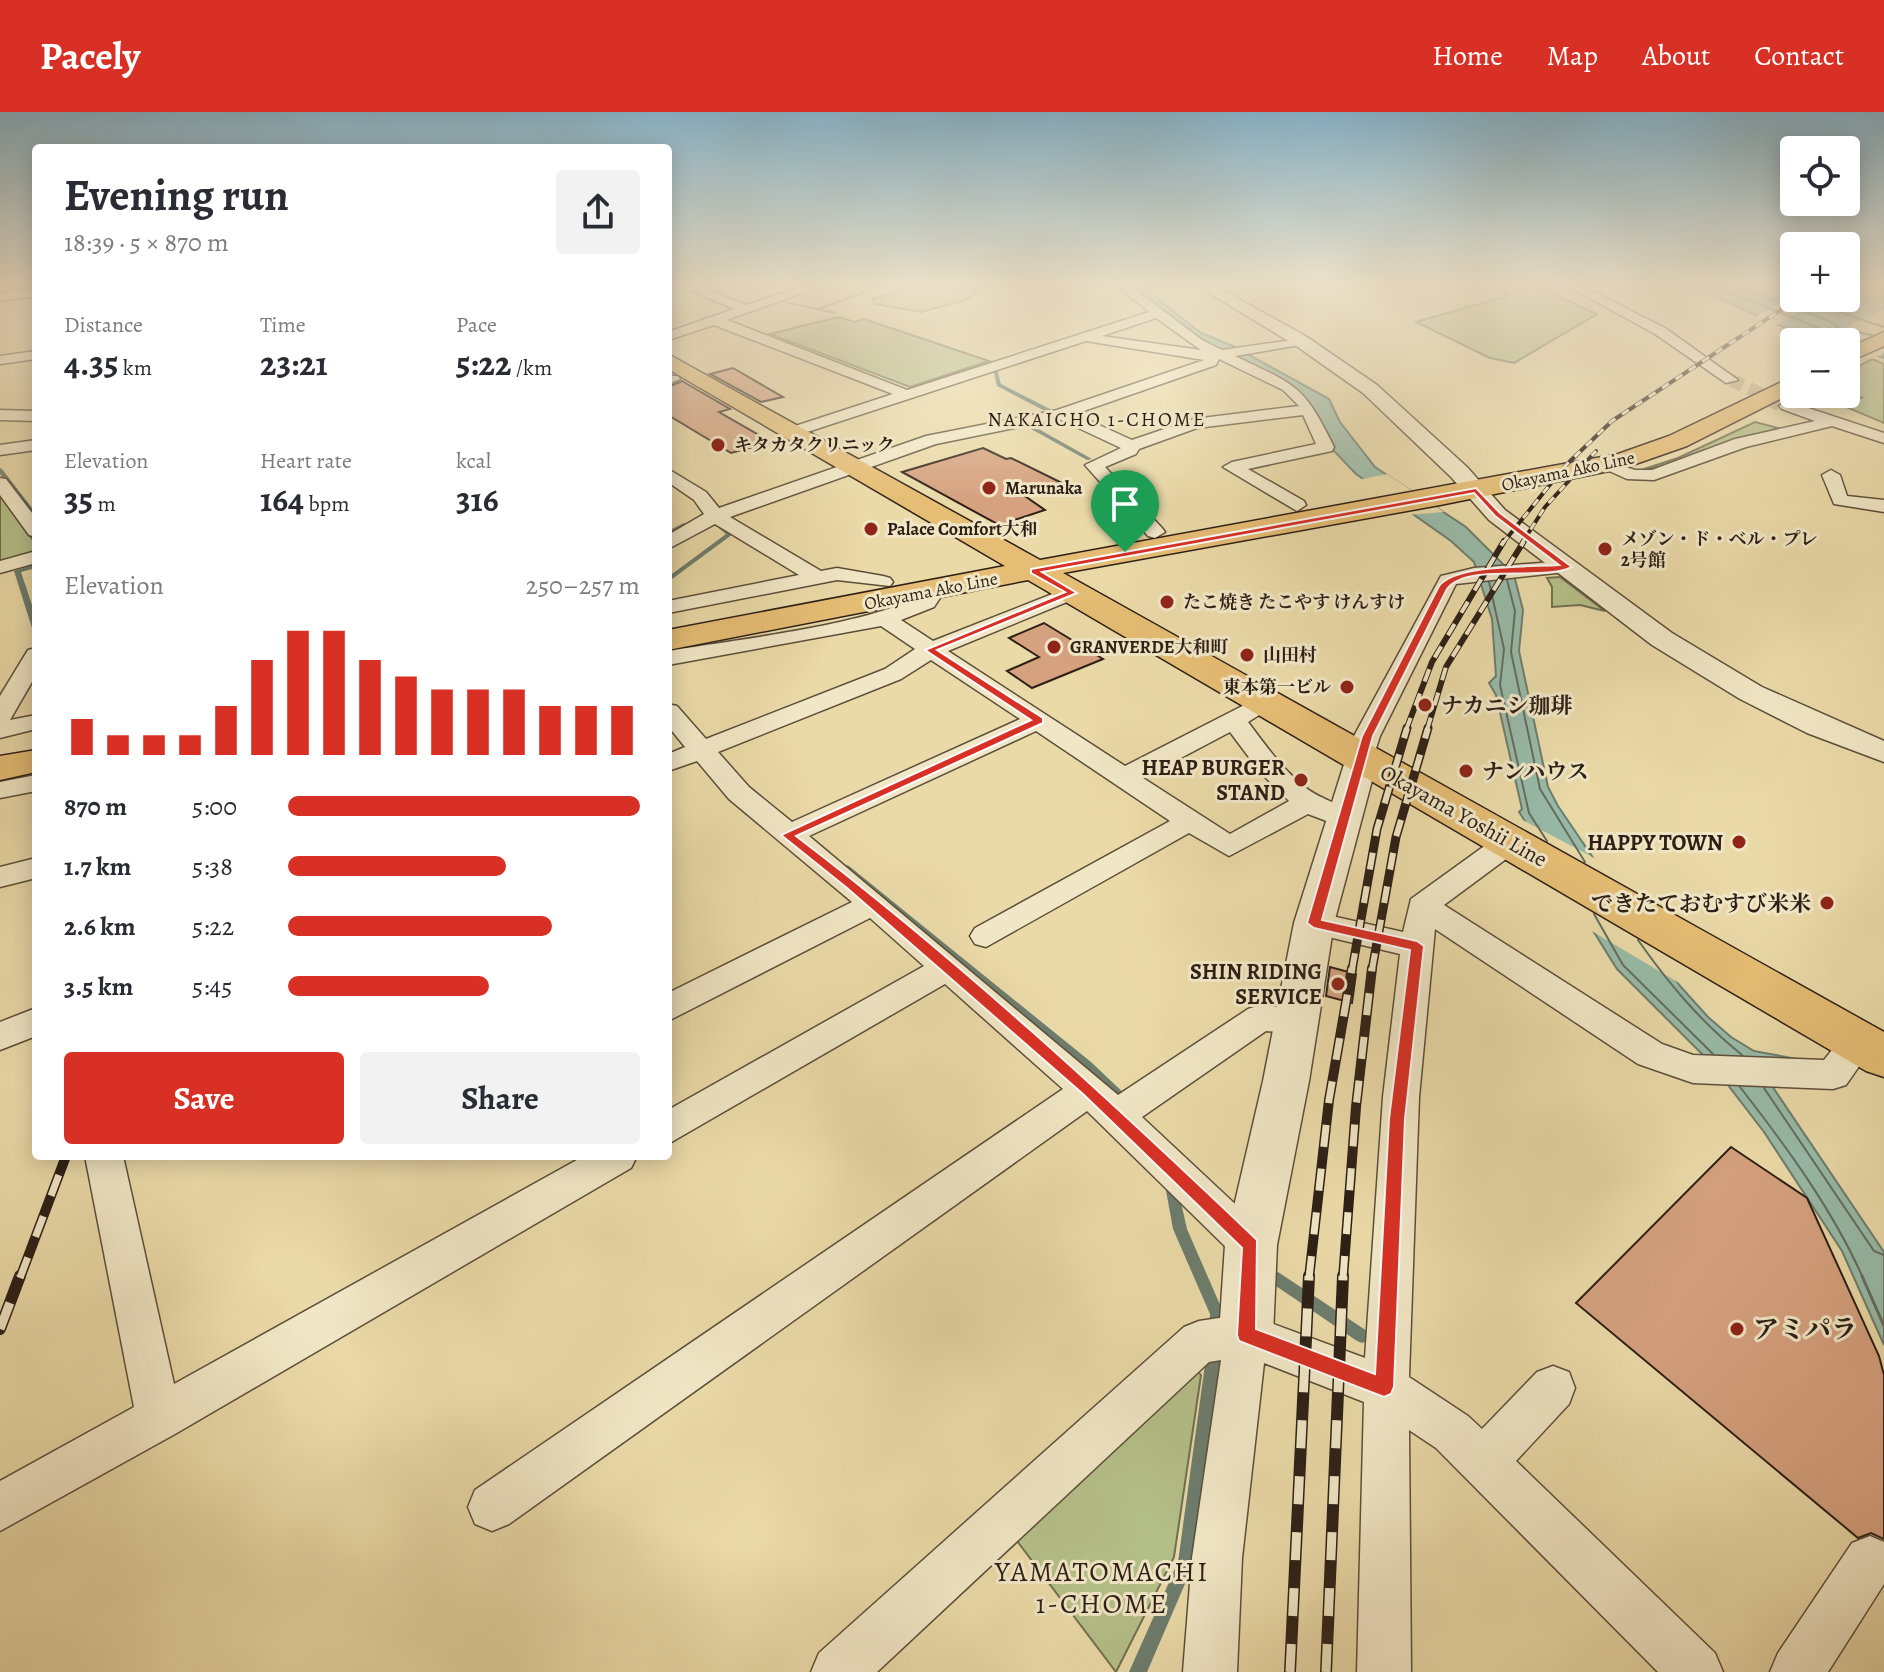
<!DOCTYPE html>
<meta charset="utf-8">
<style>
:root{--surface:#fff;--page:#f2f2f3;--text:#2b2b33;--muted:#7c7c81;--accent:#d93025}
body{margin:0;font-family:Alegreya,"Noto Serif JP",serif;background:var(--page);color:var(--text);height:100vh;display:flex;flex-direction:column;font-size:30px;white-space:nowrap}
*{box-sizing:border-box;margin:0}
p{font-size:26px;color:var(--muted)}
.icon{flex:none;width:44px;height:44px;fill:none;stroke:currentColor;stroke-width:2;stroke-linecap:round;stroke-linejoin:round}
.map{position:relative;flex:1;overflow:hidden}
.sheet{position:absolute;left:32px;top:32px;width:640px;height:1016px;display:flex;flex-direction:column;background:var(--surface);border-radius:8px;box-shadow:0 4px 20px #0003}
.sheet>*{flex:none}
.tools{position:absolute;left:1780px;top:24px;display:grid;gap:16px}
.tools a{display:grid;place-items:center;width:80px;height:80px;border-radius:8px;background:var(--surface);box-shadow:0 4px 20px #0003;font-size:40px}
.pin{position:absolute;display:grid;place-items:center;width:68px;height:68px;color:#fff;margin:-82px -34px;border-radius:50% 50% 50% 0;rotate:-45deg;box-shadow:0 0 8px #0007}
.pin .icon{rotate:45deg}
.round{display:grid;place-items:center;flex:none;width:84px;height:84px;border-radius:8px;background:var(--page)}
.head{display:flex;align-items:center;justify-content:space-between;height:136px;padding:0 32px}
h1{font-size:44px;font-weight:700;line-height:60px}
.stats{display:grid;grid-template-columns:repeat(3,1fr);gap:12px;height:136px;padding:8px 32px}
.stats div{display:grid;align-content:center}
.stats b{font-size:34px;font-weight:700}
.stats small{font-size:22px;font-weight:400}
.stats p{font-size:22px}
.chart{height:224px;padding:16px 32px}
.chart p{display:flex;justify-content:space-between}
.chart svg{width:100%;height:144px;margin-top:8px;stroke:var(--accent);stroke-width:6}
.action{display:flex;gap:16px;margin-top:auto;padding:16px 32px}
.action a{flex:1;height:92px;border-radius:8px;background:var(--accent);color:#fff;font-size:32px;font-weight:700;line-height:92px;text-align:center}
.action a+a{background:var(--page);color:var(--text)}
ul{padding:0 32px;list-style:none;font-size:26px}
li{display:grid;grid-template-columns:128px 96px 1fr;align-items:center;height:60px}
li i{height:20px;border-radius:10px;background:var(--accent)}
header{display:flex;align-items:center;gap:48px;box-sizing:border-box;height:112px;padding:0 40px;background:var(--accent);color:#fff}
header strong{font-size:38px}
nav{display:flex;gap:44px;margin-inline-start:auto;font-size:28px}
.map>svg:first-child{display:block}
.green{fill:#b5c089;stroke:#717050;stroke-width:2}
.water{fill:#98bba9;stroke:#6d7d6e;stroke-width:2}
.pier{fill:#eadaa8}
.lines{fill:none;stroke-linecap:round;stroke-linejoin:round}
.shore-far1{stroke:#626d60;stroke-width:2}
.shore{stroke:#626d60;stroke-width:3}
.stream{fill:#6d7d6e;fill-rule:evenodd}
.building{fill:#d5a17f;stroke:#2d1f16;stroke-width:2}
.minor-tunnel-far1{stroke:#c4b58b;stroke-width:13;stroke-dasharray:13 7;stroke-linecap:butt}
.minor-tunnel{stroke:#c4b58b;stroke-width:17;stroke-dasharray:17 9;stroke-linecap:butt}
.minor-casing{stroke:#5c4e3a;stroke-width:3}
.tertiary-casing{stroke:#5c4e3a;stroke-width:3}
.primary-casing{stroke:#2d1f16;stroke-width:3}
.minor{fill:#f1e7c6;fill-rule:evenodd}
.tertiary{fill:#f1e7c6;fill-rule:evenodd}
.primary{fill:#e5bd74;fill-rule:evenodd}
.rail-far4-casing{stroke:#2d1f16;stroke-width:4}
.rail-far3-casing{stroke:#2d1f16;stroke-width:6}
.rail-far2-casing{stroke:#2d1f16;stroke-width:9}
.rail-far1-casing{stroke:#2d1f16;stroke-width:10}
.rail-casing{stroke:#2d1f16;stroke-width:12}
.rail-far4{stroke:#f1e7c6;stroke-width:3;stroke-dasharray:8;stroke-linecap:butt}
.rail-far3{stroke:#f1e7c6;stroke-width:4;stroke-dasharray:13;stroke-linecap:butt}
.rail-far2{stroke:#f1e7c6;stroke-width:6;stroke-dasharray:17;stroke-linecap:butt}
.rail-far1{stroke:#f1e7c6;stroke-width:7;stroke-dasharray:22;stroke-linecap:butt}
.rail{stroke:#f1e7c6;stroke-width:9;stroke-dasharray:28;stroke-linecap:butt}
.route{fill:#d93025;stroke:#fff;stroke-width:2;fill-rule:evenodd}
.poi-dot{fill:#8f2418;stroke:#f1e7c6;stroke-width:3}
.labels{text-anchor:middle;stroke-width:6;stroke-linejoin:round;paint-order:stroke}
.far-poi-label{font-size:18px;font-weight:bold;fill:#2d1f16;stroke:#f1e7c6;text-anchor:start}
.far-street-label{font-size:18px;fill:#2d1f16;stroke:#f1e7c6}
.far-neighbourhood-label{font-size:20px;letter-spacing:2px;fill:#2d1f16;stroke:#f1e7c6}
.poi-label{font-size:22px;font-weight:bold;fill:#2d1f16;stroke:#f1e7c6;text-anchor:end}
.street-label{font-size:22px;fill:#2d1f16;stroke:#f1e7c6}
.near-poi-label{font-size:26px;font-weight:bold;fill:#2d1f16;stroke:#f1e7c6;text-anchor:start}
.near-neighbourhood-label{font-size:28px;letter-spacing:2px;fill:#2d1f16;stroke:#f1e7c6}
</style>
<header>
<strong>Pacely</strong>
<nav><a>Home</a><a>Map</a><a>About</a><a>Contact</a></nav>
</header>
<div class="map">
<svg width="1884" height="1560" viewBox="0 0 1884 1560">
<rect width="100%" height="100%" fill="#eadaa8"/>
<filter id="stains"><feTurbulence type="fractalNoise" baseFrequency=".0025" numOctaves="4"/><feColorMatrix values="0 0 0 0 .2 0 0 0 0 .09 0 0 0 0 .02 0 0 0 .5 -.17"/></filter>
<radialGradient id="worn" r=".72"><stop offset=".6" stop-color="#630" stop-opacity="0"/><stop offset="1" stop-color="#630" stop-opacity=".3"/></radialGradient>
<path class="green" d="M929 172 985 173 966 188 921 200 875 192 872 187Z
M1531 172 1597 202 1514 251 1490 246 1416 210 1507 184 1501 181Z
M838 205 855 210 864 207 989 249 910 275 770 222Z
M1872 247 1884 252V311L1830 288 1863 286 1846 278V261Z
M1755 310 1778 316 1673 352 1638 359 1678 346Z
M0 382 36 432V443L0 452Z
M1560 465 1605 499 1580 493 1552 495V475L1547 466Z
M1195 1257 1201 1263 1174 1445 1116 1560 1014 1425Z"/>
<path class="water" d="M1125 172H1139L1201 221 1233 234 1329 287 1340 310 1375 355 1466 415 1514 463 1523 498 1519 539 1548 675 1558 694 1680 874 1708 905 1731 925 1754 939 1803 948 1770 971 1884 1140V1233L1842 1139 1764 1020 1711 951 1617 857 1519 700 1522 697 1496 583 1489 571 1496 564 1492 507 1474 450 1451 429 1356 362 1332 337 1309 292 1208 233Z
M1685 172H1794V186H1846V172H1884V246L1846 234V230C1799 230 1730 189 1685 172Z"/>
<path class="pier" d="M1794 182V186H1820L1775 214 1754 206Z
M1884 197V241L1872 247 1846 238V230L1817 229Z
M1387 362 1444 400 1407 403 1358 368Z
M1517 705 1598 748 1686 875 1590 818Z"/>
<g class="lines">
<path class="shore-far1" d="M1709 172 1826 219 1832 230
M1732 172 1829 209 1840 217 1872 223
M1797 186 1884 215
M1507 468 1515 499 1511 540 1540 677 1585 750
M1489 470 1504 537 1500 573 1529 701 1547 729
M1594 802 1623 853 1713 942
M1638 828C1669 872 1700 909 1742 943
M1740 975C1786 1034 1833 1098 1863 1166
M1764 976 1874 1139 1884 1143"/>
<path class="shore" d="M1862 1164 1884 1214"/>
<path class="stream" d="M884 172H889L822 197 836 200 834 202 782 190 784 189 817 196Z
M993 256 997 257 1001 272 1052 298V303H1048L1047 300 997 274Z
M1022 310H1026L1092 347 1087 348 1022 312Z
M0 356 2 357 36 401V407L34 406 0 362Z
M684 411 687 413 686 414 668 424V419Z
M715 411H719L733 422 668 470V465L726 422 715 413Z
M36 452V456L21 460 36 505V518L32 516 14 459Z
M846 753 849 754 1091 950 1129 986 1131 990 1129 994 1125 995 1121 994 1083 956 843 758 841 756Z
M1171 1067 1176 1069 1177 1073 1187 1117 1224 1202 1223 1218 1221 1223 1216 1225 1211 1223 1209 1218 1210 1202 1173 1117 1165 1073 1166 1069Z
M1278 1160 1367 1219 1369 1224 1367 1229 1362 1231 1357 1229 1273 1172 1271 1167 1273 1162Z
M1214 1231 1219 1233 1221 1238 1194 1451 1147 1560H1129L1178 1450 1207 1238 1209 1233Z"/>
</g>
<path class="building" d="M733 256 783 285 761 290 710 262Z
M682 269 730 297 719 300 771 330 731 341 668 303V275Z
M983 336 1006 347 1011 346 1064 372 1022 382 1045 398 999 413 902 360Z
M1044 511 1103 547 1032 576 1007 559 1039 545 1009 526Z
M1330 855 1356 862 1352 891 1326 884Z
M1731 1035 1807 1086 1879 1244 1884 1263V1427L1871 1421 1858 1426 1576 1191Z"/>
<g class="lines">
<path class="minor-tunnel-far1" d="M1731 268 1770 286"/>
<path class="minor-tunnel" d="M1765 284 1787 294"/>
<defs>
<path id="minor" d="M676 172H692L746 193 810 172H827L727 208 907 278 1149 200 1115 172H1128L1202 228 1222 238 1306 226V232L1235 244C1297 274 1303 272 1334 335L1332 339 1248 357 1304 389 1306 393 1297 399 1223 355 1232 350 1316 332 1303 303 1197 316 1139 337 1136 342 1105 355 1162 416 1165 420 1155 426 1148 424 1085 353 1121 336 1059 307 936 332 730 405 821 459 837 456 883 464 890 466 893 470 890 474 837 468 668 501V489L799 463 715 412 668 437V423L704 402 694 388 668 370V357L706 380 719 396 926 324 1057 298 1204 248 1086 229 792 325 786 323V317L893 282 714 213 668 228V220L734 197ZM1156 206 1201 238 1102 224ZM1219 247 1283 278 1299 294 1194 307 1132 328 1075 302 1216 253Z
M1564 172H1578L1665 216 1738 268 1726 271 1655 222Z
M36 176V184L0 189V181Z
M36 239V247L0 252V244Z
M668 264H678L680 267 668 272Z
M1787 289 1884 321V331L1832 314 1746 335 1654 368 1627 367 1596 353 1605 348 1635 358H1652L1735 327 1815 309 1782 297 1779 294Z
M0 298 36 299V309L0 308Z
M36 328V338L0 343V333Z
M1831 358 1840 363 1847 384 1884 388V400L1834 392 1822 363Z
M0 366 6 367 36 406V425L29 423 0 383Z
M36 439V451L0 461V449Z
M1567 449 1577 455 1574 459 1456 472 1380 624 1371 652H1353L1349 646 1354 624 1441 464 1474 456Z
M933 474 944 480 934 495 901 508 933 529 1065 477H1079L1083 481 1079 485 948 539 1125 654 1256 587H1274L1277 592 1248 610C1266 634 1283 658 1306 676 1319 687 1352 696 1359 707L1355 713 1345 716 1308 702 1229 744 1189 721 986 835 975 832 970 824 975 816 1170 709 1036 619 809 724 1118 983 1248 897 1260 893 1310 899 1315 908 1310 917 1298 921 1266 919 1142 1005 1265 1120 1271 1133 1265 1146 1251 1152 1237 1146 1087 999 509 1412 492 1419 475 1412 468 1395 475 1378 1063 977 945 872 668 1032V998L924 854 870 806 668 909V881L852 790 729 687 697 649 668 659V642L685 635 668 614V592L677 594 706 627 885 557 915 537 881 514 668 553V539C717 530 901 510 926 476ZM931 548 1020 607 792 710 749 675 718 640 901 567ZM1230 620 1260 660 1289 689 1230 722 1143 666Z
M36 536V563L10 608 36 603V617L0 626V584L28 538Z
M36 663V679L0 686V670Z
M1511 720 1521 722 1525 729 1521 736 1444 793 1662 932 1693 943 1824 948C1838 931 1847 913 1871 920L1876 930 1846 973 1833 977 1693 971 1638 952 1435 817 1419 985 1409 1265 1468 1304 1482 1317 1537 1260 1553 1254 1569 1260 1575 1276 1569 1292 1516 1349 1715 1541 1723 1560H1658L1436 1336 1409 1318 1411 1560H1357L1364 1290 1264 1251 1242 1446 1237 1560H1183L1192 1446 1221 1248 1209 1250 877 1560H811L819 1541 1184 1215 1199 1209 1246 1202 1365 1246 1383 985 1400 842 1303 819 1299 811 1303 803 1314 800 1403 820 1411 787 1501 722Z
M36 746V766L0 775V755Z
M36 896V924L0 938V910Z
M85 1044H123L174 1272 584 1044H637L631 1056 175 1322 0 1419V1369L134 1295Z
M1870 1424 1884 1430V1472L1828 1560H1770L1778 1541 1852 1431Z"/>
<path id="tertiary" d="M1194 172H1212L1307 225 1377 273 1467 355 1505 398 1672 521 1762 575 1884 629V650L1807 621 1740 587 1652 533 1489 408 1451 365 1363 281 1295 233Z
M1362 636 1374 639 1378 646 1334 811 1309 969 1277 1133 1273 1223 1265 1242 1246 1250 1227 1242 1219 1223 1225 1133 1263 969 1294 811 1346 646 1350 639Z"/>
<path id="primary" d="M1884 220V234L1846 251V237Z
M668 242 1040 448 1618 342 1669 324 1794 264V280L1687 334 1624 356 1440 393 1063 461 1884 920V965L1866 959 1028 468 668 538V518L1005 454 668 257Z
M36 638V660L0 668V644Z"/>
</defs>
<use href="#minor" class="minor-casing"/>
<use href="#tertiary" class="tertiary-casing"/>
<use href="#primary" class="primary-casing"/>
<use href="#minor" class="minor"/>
<use href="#tertiary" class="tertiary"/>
<use href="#primary" class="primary"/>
<defs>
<path id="rail-far4" d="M1503 431 1565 354 1612 309 1799 186
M1522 431 1545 395 1596 339"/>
<path id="rail-far3" d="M1406 618 1432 550 1504 429
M1427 618 1446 555 1524 429"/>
<path id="rail-far2" d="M1352 858 1377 717 1407 616
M1372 858 1396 725 1428 616"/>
<path id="rail-far1" d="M20 1166 66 1044
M1309 1166 1329 988 1352 856
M1343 1166 1356 995 1372 856"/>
<path id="rail" d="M0 1217 20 1164
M1290 1560 1309 1164
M1326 1560 1343 1164"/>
</defs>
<use href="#rail-far4" class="rail-far4-casing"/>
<use href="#rail-far3" class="rail-far3-casing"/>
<use href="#rail-far2" class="rail-far2-casing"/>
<use href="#rail-far1" class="rail-far1-casing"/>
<use href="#rail" class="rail-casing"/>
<use href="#rail-far4" class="rail-far4"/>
<use href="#rail-far3" class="rail-far3"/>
<use href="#rail-far2" class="rail-far2"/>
<use href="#rail-far1" class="rail-far1"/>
<use href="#rail" class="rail"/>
</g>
<linearGradient id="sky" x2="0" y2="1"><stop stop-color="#88b7cf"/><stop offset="0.44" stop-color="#f6eed8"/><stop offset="1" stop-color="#f6eed8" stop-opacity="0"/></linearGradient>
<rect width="1884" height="390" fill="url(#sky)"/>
<path class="route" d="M1476 376 1500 401 1572 455C1543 470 1467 450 1447 477L1373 624 1322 808 1417 829 1424 834 1405 1007 1394 1275 1391 1282 1384 1285 1239 1229 1237 1223 1242 1136 1083 982 847 776 781 723 1031 608 925 538 1065 480 1031 461V457ZM1474 381 1495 404 1559 453C1531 455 1456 452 1439 474L1362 624 1307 811 1314 816 1410 838 1389 1007 1375 1262 1256 1217 1257 1128C1109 987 959 848 796 724L1043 611V606L937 538 1077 481 1042 460Z"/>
<g class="poi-dot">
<circle cx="718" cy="333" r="8"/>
<circle cx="989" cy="376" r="8"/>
<circle cx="871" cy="417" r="8"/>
<circle cx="1605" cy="437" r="8"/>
<circle cx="1167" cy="490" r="8"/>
<circle cx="1054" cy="535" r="8"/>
<circle cx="1247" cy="543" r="8"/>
<circle cx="1347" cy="575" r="8"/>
<circle cx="1425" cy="593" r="8"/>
<circle cx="1466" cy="659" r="8"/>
<circle cx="1301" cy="668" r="8"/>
<circle cx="1739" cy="730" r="8"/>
<circle cx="1827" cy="791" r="8"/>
<circle cx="1338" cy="872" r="8"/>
<circle cx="1737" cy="1217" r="8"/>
</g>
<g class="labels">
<g class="far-poi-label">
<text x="734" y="339">キタカタクリニック</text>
<text x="1005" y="382">Marunaka</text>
<text x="887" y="423">Palace Comfort大和</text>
<text x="1621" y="433">メゾン・ド・ベル・プレ<tspan x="1621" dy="21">2号館</tspan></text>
<text x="1183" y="496">たこ焼き たこやす けんすけ</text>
<text x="1070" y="541">GRANVERDE大和町</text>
<text x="1263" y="549">山田村</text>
<text x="1331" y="581" text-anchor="end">東本第一ビル</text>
</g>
<g class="far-street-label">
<text transform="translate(1568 359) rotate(-12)" y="6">Okayama Ako Line</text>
<text transform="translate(931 479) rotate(-11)" y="6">Okayama Ako Line</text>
</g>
<g class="far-neighbourhood-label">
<text x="1097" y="314">NAKAICHO 1-CHOME</text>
</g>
<g class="poi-label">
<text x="1441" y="601" text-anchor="start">ナカニシ珈琲</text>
<text x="1285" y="663">HEAP BURGER<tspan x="1285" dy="25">STAND</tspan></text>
<text x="1482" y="667" text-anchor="start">ナンハウス</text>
<text x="1723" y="738">HAPPY TOWN</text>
<text x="1811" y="799">できたておむすび米米</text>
<text x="1322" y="867">SHIN RIDING<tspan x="1322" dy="25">SERVICE</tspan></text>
</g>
<g class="street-label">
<text transform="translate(1464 703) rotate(29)" y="8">Okayama Yoshii Line</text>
</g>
<g class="near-poi-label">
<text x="1753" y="1226">アミパラ</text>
</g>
<g class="near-neighbourhood-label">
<text x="1102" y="1469">YAMATOMACHI<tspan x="1102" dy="32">1-CHOME</tspan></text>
</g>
</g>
<rect width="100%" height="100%" filter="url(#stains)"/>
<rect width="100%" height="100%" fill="url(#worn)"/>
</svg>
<div class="tools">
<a><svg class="icon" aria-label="locate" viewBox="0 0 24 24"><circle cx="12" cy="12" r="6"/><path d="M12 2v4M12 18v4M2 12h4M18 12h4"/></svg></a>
<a>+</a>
<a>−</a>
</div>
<div class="pin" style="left:1125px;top:440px;background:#1e9e55"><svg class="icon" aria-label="arrive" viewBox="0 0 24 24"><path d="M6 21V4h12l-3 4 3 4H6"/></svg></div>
<section class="sheet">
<div class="head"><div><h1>Evening run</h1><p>18:39 · 5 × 870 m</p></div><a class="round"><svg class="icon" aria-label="share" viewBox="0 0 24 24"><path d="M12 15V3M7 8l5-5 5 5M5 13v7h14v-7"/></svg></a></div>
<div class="stats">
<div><p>Distance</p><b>4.35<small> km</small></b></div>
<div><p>Time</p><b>23:21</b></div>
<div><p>Pace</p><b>5:22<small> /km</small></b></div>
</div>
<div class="stats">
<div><p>Elevation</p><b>35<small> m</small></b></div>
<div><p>Heart rate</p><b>164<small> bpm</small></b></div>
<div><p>kcal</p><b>316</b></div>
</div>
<div class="chart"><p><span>Elevation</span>250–257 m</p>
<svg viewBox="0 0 160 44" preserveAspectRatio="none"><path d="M5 44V33M15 44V38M25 44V38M35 44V38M45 44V29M55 44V15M65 44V6M75 44V6M85 44V15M95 44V20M105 44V24M115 44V24M125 44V24M135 44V29M145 44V29M155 44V29"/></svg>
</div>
<ul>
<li><b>870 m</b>5:00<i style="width:100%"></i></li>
<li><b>1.7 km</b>5:38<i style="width:62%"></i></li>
<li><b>2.6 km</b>5:22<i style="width:75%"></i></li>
<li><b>3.5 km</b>5:45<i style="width:57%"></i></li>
</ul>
<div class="action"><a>Save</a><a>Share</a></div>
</section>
</div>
